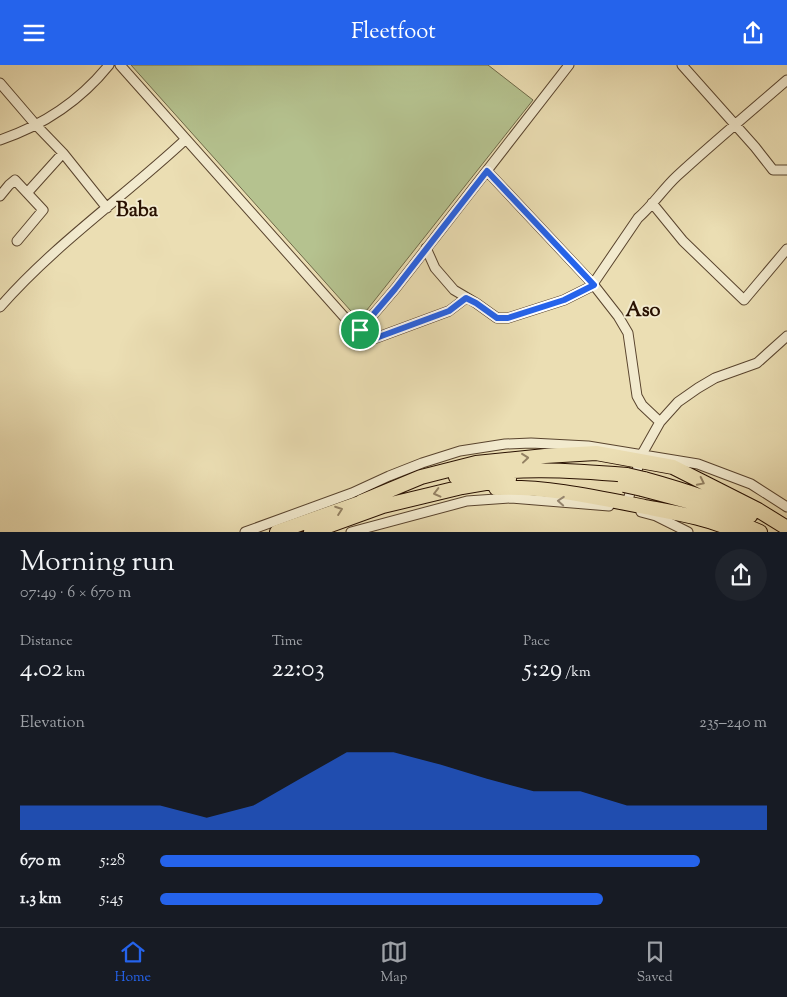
<!DOCTYPE html>
<meta charset="utf-8">
<style>
:root{--surface:#171b24;--page:#20242c;--text:#f1f3f6;--muted:#9ea1a6;--line:#363941;--accent:#2563eb}
body{margin:0;font-family:"Sorts Mill Goudy",serif;background:var(--page);color:var(--text);height:100vh;display:flex;flex-direction:column;font-size:19px;white-space:nowrap}
*{box-sizing:border-box;margin:0}
p{font-size:16px;color:var(--muted)}
.icon{flex:none;width:28px;height:28px;fill:none;stroke:currentColor;stroke-width:2;stroke-linecap:round;stroke-linejoin:round}
.map{position:relative;height:467px;overflow:hidden}
.details{display:flex;flex-direction:column;background:var(--surface);flex:1}
.details>*{flex:none}
.pin{position:absolute;display:grid;place-items:center;width:42px;height:42px;color:#fff;margin:-21px;border:2px solid #fff;border-radius:50%;box-shadow:0 1px 5px #0007}
.round{display:grid;place-items:center;flex:none;width:52px;height:52px;border-radius:26px;background:var(--page)}
.summary{display:flex;align-items:center;justify-content:space-between;height:85px;padding:0 20px}
h1{font-size:28px;font-weight:600;line-height:38px}
.metrics{display:grid;grid-template-columns:repeat(3,1fr);gap:8px;height:85px;padding:5px 20px}
.metrics div{display:grid;align-content:center}
.metrics b{font-size:25px;font-weight:600}
.metrics small{font-size:14px;font-weight:400}
.metrics p{font-size:14px}
.chart{height:140px;padding:10px 20px}
.chart p{display:flex;justify-content:space-between}
.chart svg{width:100%;height:90px;margin-top:5px;fill:var(--accent);opacity:.7}
ul{padding:0 20px;list-style:none;font-size:16px}
li{display:grid;grid-template-columns:80px 60px 1fr;align-items:center;height:38px}
li i{height:12px;border-radius:6px;background:var(--accent)}
header{display:flex;justify-content:space-between;align-items:center;height:65px;padding:0 20px;background:var(--accent);color:#fff;font-size:22px;font-weight:600}
.tabs{display:flex;justify-content:space-around;align-items:center;height:70px;border-top:1px solid var(--line);background:var(--surface);font-size:14px;color:var(--muted)}
.tabs a{display:grid;justify-items:center;gap:2px}
.tabs .current{color:var(--accent)}
.map>svg:first-child{display:block}
.grass{fill:#b5c28f;stroke:#6e6948}
.lines{fill:none;stroke-linecap:round;stroke-linejoin:round}
.minor-casing{stroke:#59442e;stroke-width:11}
.highway-casing{stroke:#281001;stroke-width:16}
.minor{stroke:#f2eace;stroke-width:9}
.highway{stroke:#ebdeb3;stroke-width:14}
.highway-bridge-casing{stroke:#281001;stroke-width:16;stroke-linecap:butt}
.highway-bridge{stroke:#ebdeb3;stroke-width:14}
.oneway{stroke:#938163}
.oneway2{stroke:#978872}
.route-casing{stroke:#fff;stroke-width:10}
.route{stroke:#2563eb;stroke-width:6}
.labels{text-anchor:middle;stroke-width:4;stroke-linejoin:round;paint-order:stroke}
.quarter-label{font-size:20px;font-weight:bold;fill:#281001;stroke:#f2eace}
</style>
<header><svg class="icon" aria-label="menu" viewBox="0 0 24 24"><path d="M4 6h16M4 12h16M4 18h16"/></svg>Fleetfoot<svg class="icon" aria-label="share" viewBox="0 0 24 24"><path d="M12 15V3M7 8l5-5 5 5M5 13v7h14v-7"/></svg></header>
<div class="map">
<svg width="787" height="467" viewBox="0 0 787 467">
<rect width="100%" height="100%" fill="#ebdeb3"/>
<filter id="stains"><feTurbulence type="fractalNoise" baseFrequency=".004" numOctaves="4"/><feColorMatrix values="0 0 0 0 .2 0 0 0 0 .09 0 0 0 0 .02 0 0 0 .5 -.17"/></filter>
<radialGradient id="worn" r=".72"><stop offset=".6" stop-color="#630" stop-opacity="0"/><stop offset="1" stop-color="#630" stop-opacity=".3"/></radialGradient>
<path class="grass" d="M131 0H488L533 35 359 255Z"/>
<g class="lines">
<defs>
<path id="minor" d="M120 0 355 264 360 265 367 272 376 273 449 246 466 233
M682 0 755 82 773 105H787
M0 18 36 60 63 88 107 143
M0 75C44 60 80 36 109 0
M487 106 593 219 618 251 628 268 637 331 642 340 660 357
M27 128 63 88
M0 131 9 120 15 115 43 145 17 176
M652 138 683 176 744 235 787 184
M426 183 435 203 454 225 476 238 497 253H508L564 235 594 220
M593 219 638 153C653 140 663 124 677 111 713 78 750 47 787 15
M0 242C55 179 125 131 186 74
M360 265 395 224 569 0
M627 438 642 389 660 357 678 337 698 323 715 313 757 298 787 271
M641 447 656 451 688 467
M245 467 352 428 389 411 422 398 460 386 505 379 531 378 588 381 698 399 751 419 787 442
M351 467 467 436 511 433 609 441"/>
<path id="highway" d="M456 412C513 402 570 405 627 410
M644 414C680 424 716 435 750 451
M496 423C546 421 595 432 645 442 676 448 708 453 738 467
M642 424 691 437 760 467
M361 437 421 412 476 398 545 391 596 388 673 402 758 445 787 463
M277 467 368 435
M311 467 383 441 462 422 509 414"/>
</defs>
<use href="#minor" class="minor-casing"/>
<use href="#highway" class="highway-casing"/>
<use href="#minor" class="minor"/>
<use href="#highway" class="highway"/>
<defs>
<path id="highway-bridge" d="M627 410 644 414
M624 420 642 424"/>
</defs>
<use href="#highway-bridge" class="highway-bridge-casing"/>
<use href="#highway-bridge" class="highway-bridge"/>
</g>
<defs><path id="oneway-chevron" d="M-2-3.5L2.5 0L-2 3.5" fill="none" stroke-width="1.6" stroke-linecap="round" stroke-linejoin="round" transform="scale(1.25)"/></defs>
<g class="oneway">
<use href="#oneway-chevron" transform="translate(525 393) rotate(-6)"/>
<use href="#oneway-chevron" transform="translate(701 417) rotate(26)"/>
<use href="#oneway-chevron" transform="translate(437 428) rotate(166)"/>
<use href="#oneway-chevron" transform="translate(339 445) rotate(-20)"/>
</g>
<use class="oneway2" href="#oneway-chevron" transform="translate(561 436) rotate(-176)"/>
<g class="lines">
<defs>
<path id="route" d="M487 106 594 220 564 235 508 253H497L476 238 466 233 449 246 376 273 367 272 360 265 395 224Z"/>
</defs>
<use href="#route" class="route-casing"/>
<use href="#route" class="route"/>
</g>
<g class="labels">
<g class="quarter-label">
<text x="137" y="151">Baba</text>
<text x="643" y="251">Aso</text>
</g>
</g>
<rect width="100%" height="100%" filter="url(#stains)"/>
<rect width="100%" height="100%" fill="url(#worn)"/>
</svg>
<div class="pin" style="left:360px;top:265px;background:#1e9e55"><svg class="icon" aria-label="arrive" viewBox="0 0 24 24"><path d="M6 21V4h12l-3 4 3 4H6"/></svg></div>
</div>
<section class="details">
<div class="summary"><div><h1>Morning run</h1><p>07:49 · 6 × 670 m</p></div><a class="round"><svg class="icon" aria-label="share" viewBox="0 0 24 24"><path d="M12 15V3M7 8l5-5 5 5M5 13v7h14v-7"/></svg></a></div>
<div class="metrics">
<div><p>Distance</p><b>4.02<small> km</small></b></div>
<div><p>Time</p><b>22:03</b></div>
<div><p>Pace</p><b>5:29<small> /km</small></b></div>
</div>
<div class="chart"><p><span>Elevation</span>235–240 m</p>
<svg viewBox="0 0 160 44" preserveAspectRatio="none"><path d="M0 44V32L10 32L20 32L30 32L40 38L50 32L60 19L70 6L80 6L90 12L100 19L110 25L120 25L130 32L140 32L150 32L160 32V44z"/></svg>
</div>
<ul>
<li><b>670 m</b>5:28<i style="width:89%"></i></li>
<li><b>1.3 km</b>5:45<i style="width:73%"></i></li>
</ul>
</section>
<nav class="tabs">
<a class="current"><svg class="icon" aria-label="home" viewBox="0 0 24 24"><path d="M3 11l9-7 9 7M6 9v11h12V9"/></svg>Home</a>
<a><svg class="icon" aria-label="map" viewBox="0 0 24 24"><path d="M3 6l6-2 6 2 6-2v14l-6 2-6-2-6 2zM9 4v14M15 6v14"/></svg>Map</a>
<a><svg class="icon" aria-label="saved" viewBox="0 0 24 24"><path d="M7 4h10v16l-5-4-5 4z"/></svg>Saved</a>
</nav>
